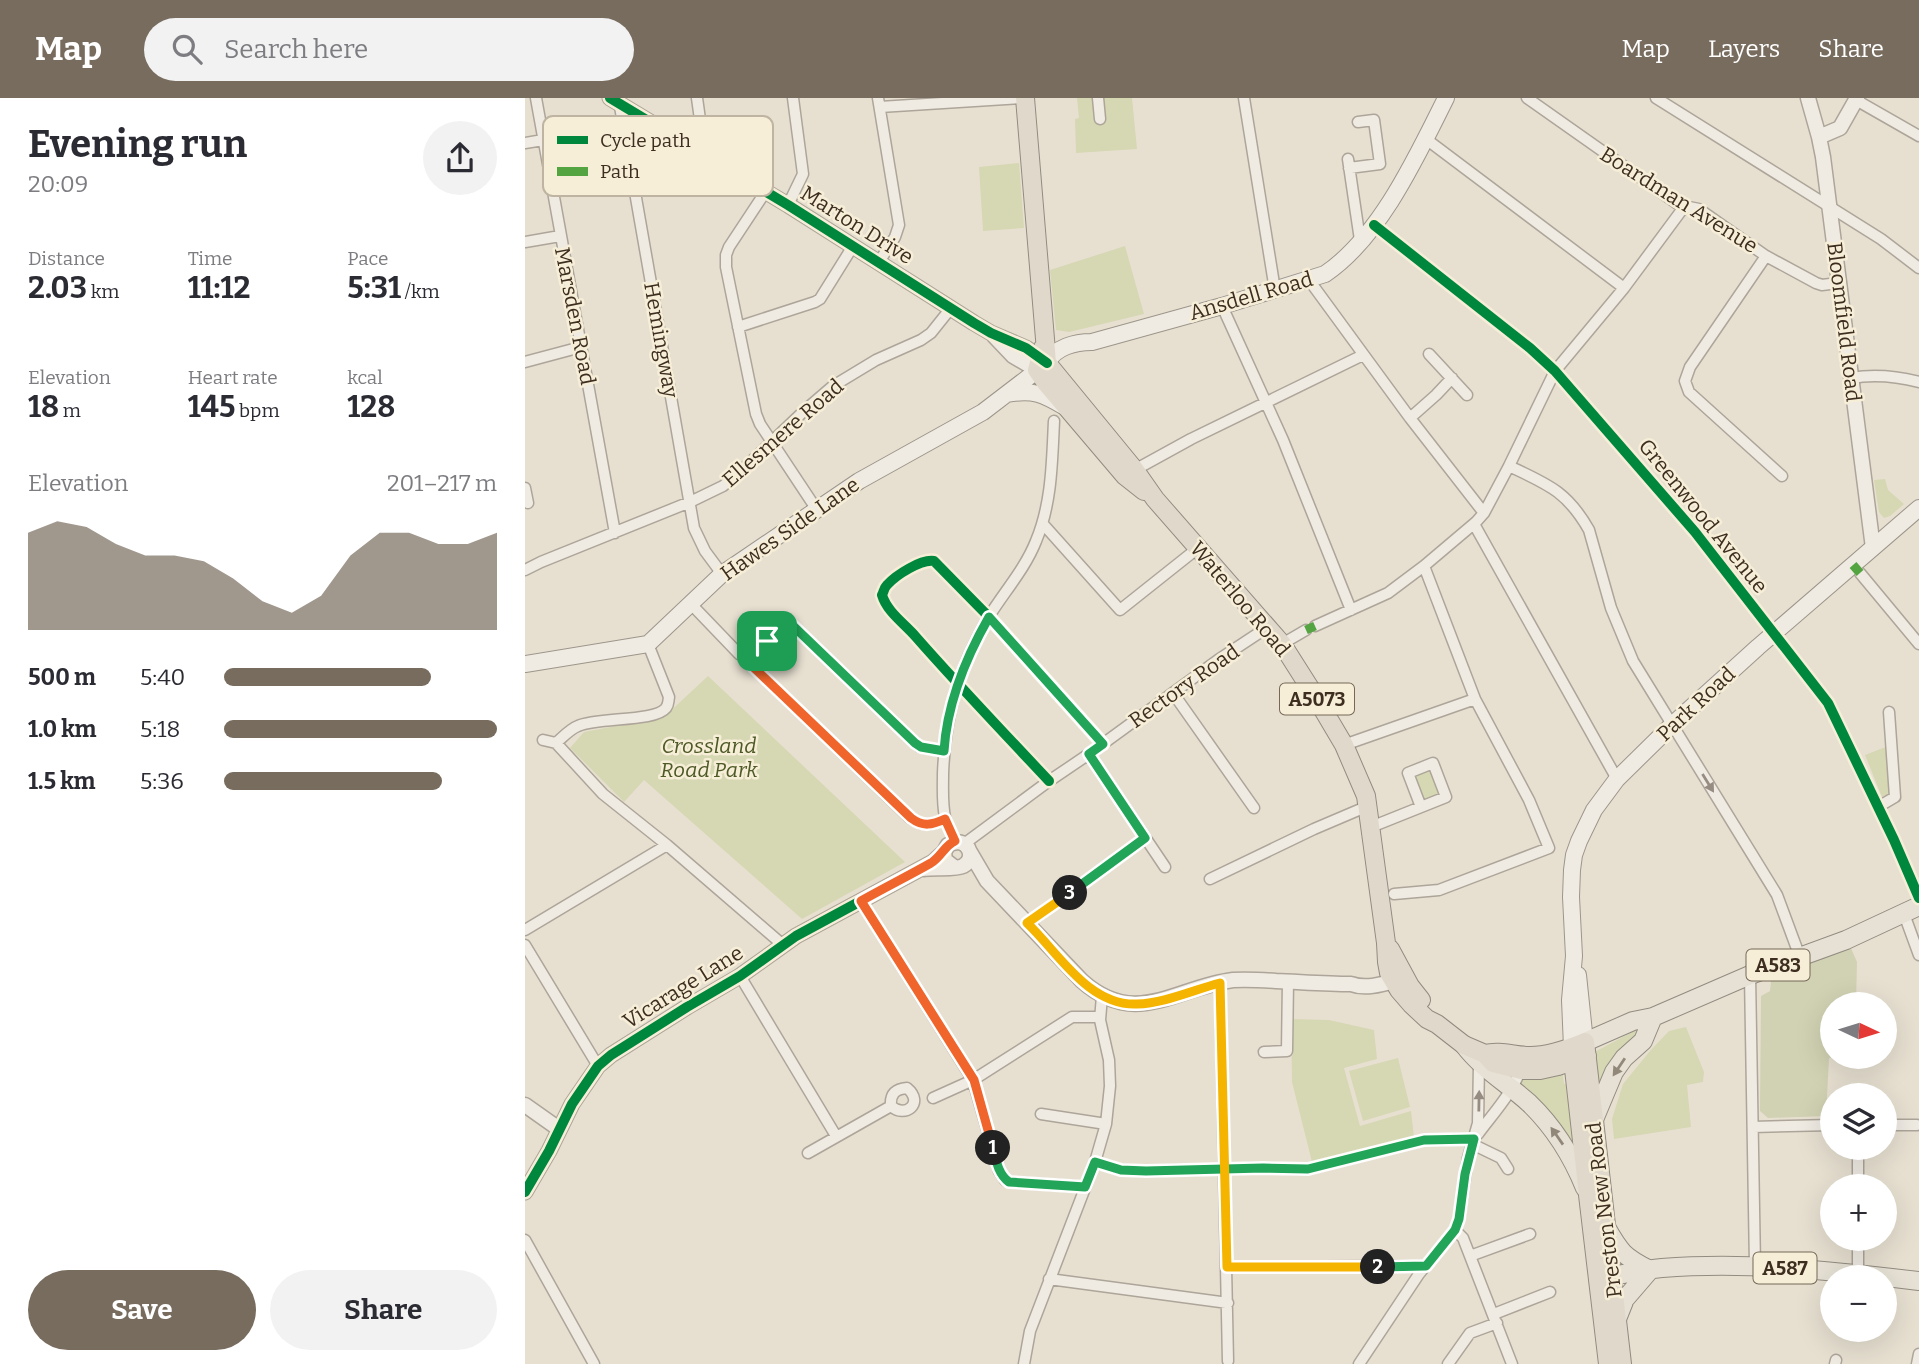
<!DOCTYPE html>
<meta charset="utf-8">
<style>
:root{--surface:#fff;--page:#f2f2f3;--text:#2b2b33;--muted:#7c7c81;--accent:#786c5e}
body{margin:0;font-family:Bitter,serif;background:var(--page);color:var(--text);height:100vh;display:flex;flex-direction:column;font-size:26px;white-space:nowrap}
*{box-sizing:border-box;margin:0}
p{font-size:23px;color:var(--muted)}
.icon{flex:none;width:38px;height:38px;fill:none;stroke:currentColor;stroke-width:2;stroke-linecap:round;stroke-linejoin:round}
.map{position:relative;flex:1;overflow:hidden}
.sheet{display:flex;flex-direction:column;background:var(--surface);width:525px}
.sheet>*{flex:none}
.needle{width:46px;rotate:94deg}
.controls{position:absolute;left:1295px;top:894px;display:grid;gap:14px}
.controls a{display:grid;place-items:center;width:77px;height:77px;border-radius:50%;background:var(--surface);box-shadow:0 7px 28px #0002;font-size:35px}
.pin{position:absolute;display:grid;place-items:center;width:60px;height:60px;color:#fff;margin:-30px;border-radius:14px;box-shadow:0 4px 10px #0006}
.km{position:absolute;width:35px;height:35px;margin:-18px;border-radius:50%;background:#222;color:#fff;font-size:19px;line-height:35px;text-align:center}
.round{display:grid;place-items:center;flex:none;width:74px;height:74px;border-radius:37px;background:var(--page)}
.overview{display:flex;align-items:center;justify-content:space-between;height:119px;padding:0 28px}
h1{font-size:38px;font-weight:700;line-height:52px}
.metrics{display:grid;grid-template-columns:repeat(3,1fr);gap:10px;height:119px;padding:7px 28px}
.metrics div{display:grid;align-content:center}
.metrics b{font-size:30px;font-weight:700}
.metrics small{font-size:19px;font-weight:400}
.metrics p{font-size:19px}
.chart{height:196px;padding:14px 28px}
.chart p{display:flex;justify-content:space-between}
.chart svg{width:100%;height:126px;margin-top:7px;fill:var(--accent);opacity:.7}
.button{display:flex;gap:14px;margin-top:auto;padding:14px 28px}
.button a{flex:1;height:80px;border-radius:42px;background:var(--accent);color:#fff;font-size:28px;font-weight:700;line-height:80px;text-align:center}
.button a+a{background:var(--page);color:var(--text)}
ul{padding:0 28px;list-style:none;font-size:23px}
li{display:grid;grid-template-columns:112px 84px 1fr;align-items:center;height:52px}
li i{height:18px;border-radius:9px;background:var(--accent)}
header{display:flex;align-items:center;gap:42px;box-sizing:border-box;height:98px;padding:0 35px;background:var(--accent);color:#fff}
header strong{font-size:33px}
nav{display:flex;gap:38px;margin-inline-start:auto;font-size:24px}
.search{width:490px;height:63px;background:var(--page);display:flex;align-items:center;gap:18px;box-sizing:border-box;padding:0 24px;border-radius:38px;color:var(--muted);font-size:26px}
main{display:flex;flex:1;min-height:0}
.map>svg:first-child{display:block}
.green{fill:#d6d7b3}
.cemetery{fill:#d1d1b3}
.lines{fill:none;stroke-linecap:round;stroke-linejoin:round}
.minor-casing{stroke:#ada599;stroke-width:13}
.tertiary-casing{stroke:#ada599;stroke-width:17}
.secondary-casing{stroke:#9c958a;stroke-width:18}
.primary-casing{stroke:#928b80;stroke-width:20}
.trunk-casing{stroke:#928b80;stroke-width:20}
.minor{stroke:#efebe3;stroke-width:10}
.tertiary{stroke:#efebe3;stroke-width:14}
.secondary{stroke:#efebe3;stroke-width:16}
.primary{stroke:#e6e1d4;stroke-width:18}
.trunk{stroke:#e0d9cb;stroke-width:18}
.quiet{stroke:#54a441;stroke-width:9;stroke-dasharray:18 9;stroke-linecap:butt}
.cycleway-casing{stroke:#f7eed8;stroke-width:15}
.cycleway{stroke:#00873e;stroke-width:10}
.oneway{fill:#968c82}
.oneway2{fill:#92887a}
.split-1-casing{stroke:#fff;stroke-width:14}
.split-2-casing{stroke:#fff;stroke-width:14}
.split-3-casing{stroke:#fff;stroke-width:14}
.split-4-casing{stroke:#fff;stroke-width:14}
.split-1{stroke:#f0652b;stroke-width:9}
.split-2{stroke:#22a559;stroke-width:9}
.split-3{stroke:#f5b400;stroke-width:9}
.split-4{stroke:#22a559;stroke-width:9}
.labels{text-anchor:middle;stroke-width:5;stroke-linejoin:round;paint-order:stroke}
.shield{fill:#f7eed8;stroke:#756857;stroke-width:2}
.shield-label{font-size:19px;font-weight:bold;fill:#3d2e20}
.street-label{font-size:21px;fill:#3d2e20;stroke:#f7eed8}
.park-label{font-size:21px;font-style:italic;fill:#4d5a26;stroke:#f7eed8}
.key{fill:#f7eed8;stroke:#bfb4a1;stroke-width:2}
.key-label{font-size:19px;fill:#3d2e20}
</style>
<header>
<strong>Map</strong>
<div class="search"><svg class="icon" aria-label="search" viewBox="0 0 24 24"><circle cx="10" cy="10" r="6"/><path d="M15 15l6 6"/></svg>Search here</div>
<nav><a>Map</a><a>Layers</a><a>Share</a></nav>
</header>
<main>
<section class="sheet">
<div class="overview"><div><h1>Evening run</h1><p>20:09</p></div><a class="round"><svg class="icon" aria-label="share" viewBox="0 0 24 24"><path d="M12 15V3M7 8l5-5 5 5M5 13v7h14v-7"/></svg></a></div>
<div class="metrics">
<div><p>Distance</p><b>2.03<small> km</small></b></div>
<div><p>Time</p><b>11:12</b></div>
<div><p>Pace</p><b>5:31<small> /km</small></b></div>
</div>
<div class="metrics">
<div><p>Elevation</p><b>18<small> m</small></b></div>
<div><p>Heart rate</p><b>145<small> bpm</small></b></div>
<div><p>kcal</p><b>128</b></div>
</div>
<div class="chart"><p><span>Elevation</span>201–217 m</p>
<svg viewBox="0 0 160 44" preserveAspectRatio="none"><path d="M0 44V10L10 6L20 8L30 14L40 18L50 18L60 20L70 26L80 34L90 38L100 32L110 18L120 10L130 10L140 14L150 14L160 10V44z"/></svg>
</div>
<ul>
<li><b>500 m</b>5:40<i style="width:76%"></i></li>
<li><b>1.0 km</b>5:18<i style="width:100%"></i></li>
<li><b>1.5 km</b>5:36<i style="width:80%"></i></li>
</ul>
<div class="button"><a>Save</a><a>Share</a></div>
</section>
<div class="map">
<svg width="1394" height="1266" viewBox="0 0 1394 1266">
<rect width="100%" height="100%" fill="#e7e0d1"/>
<path class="green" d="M552 0H607L612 51 551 55 550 21 554 20Z
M494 65 499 130 458 133 454 69Z
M600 148 619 216 544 234 531 232 525 172Z
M1360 381 1363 392 1379 406 1365 418 1359 420 1354 414 1349 382Z
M183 578 380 764 277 821 119 682 99 704 45 650 59 634 139 619Z
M1363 648 1366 694 1357 699 1340 657Z
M908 665 921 699 896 709 883 675Z
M766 921 804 922 849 932 852 961 819 970 835 1028 886 1013 889 1039 787 1064 767 984Z
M1161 929 1179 974 1178 984 1162 987 1166 1029 1089 1041 1087 1021 1098 986 1125 953 1144 933Z
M1111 932 1118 943 1068 1024 1062 958Z
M873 960 885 1009 838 1023 824 973Z
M1037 970 1039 986H1045L1053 1057 992 987 998 976Z"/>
<path class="cemetery" d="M1325 848 1332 864 1331 906H1307V959H1350L1349 963 1304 960 1301 1018 1243 1020 1235 1013 1236 898 1245 893 1246 883Z"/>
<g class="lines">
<defs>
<path id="minor" d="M11 0 90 435
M172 0 180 57
M353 0 374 127 370 139 354 164
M573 0 575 21
M719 0 750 192
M1002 0 1154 107 1174 111 1241 158 1291 185 1297 187 1313 185
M1131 0 1356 141 1394 170
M1331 2 1394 38
M94 3 169 430 180 453 197 476
M355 9 495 0
M901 41 1099 190
M0 45 18 42
M823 61 835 142
M824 70 855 66 849 22 833 24
M241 93 204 149 201 157V169L231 316 235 326 292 412
M263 107 278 76 268 0
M849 127 1005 250 1030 273 1170 434 1303 605 1369 742 1394 800
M0 144 35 138
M1241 158 1165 269 1160 283 1164 294 1257 378
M784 182 885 320 959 415
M697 208 758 342 826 512
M213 229 290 204 295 201 328 148
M904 256 942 297
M0 264 56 249
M1326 280C1349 276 1371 278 1394 284
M885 320 911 297 927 280
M984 368C1022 386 1042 393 1064 432L1086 510 1108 563 1252 797 1275 859
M606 374 666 341 838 257
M0 390 3 405
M518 426 595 512 673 450
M949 426 1092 681
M0 472 16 464 165 404 198 388 215 374 279 313 308 288 351 262 396 242 406 235 426 210
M1335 475 1394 546
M166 506 214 556
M790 528 863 495 899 468 951 424 959 415 984 368 1030 273 1099 190 1159 109
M757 546 781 532
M648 595 729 710
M18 642 31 645C38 639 45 631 53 628 73 619 130 624 141 610 144 606 143 604 144 599L123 546
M31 645 78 696 142 747 258 847
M819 647 950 601
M419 653 395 649 390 645 262 522 222 563 385 720C398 729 407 727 420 721
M564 656 640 769
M524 683C479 635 434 588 391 539 380 526 362 514 357 497 359 493 359 490 362 487 371 477 396 461 409 463L464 519 578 646
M1353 709 1370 699 1364 614
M846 729 921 699 908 665 883 675 896 709
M430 743C427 735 422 727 420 719 417 705 418 690 418 676 420 618 433 571 463 520 479 494 500 471 511 443 527 405 527 363 529 323
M439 746 524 683 564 656 693 562 743 529
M685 781 789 731 843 708
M869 796 914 792 1024 750 1004 702 950 601 899 468
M336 803 448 982 474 1073 480 1082 484 1084 560 1089
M1379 816 1394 857
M503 825 620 740
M0 832 142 747
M0 847 73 968
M1225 877 1230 1168
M215 878 311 1038
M695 885 703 1263
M739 954 762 953 763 883
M408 1000 448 982 547 919H575
M516 1016 581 1026
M1360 1027H1392
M1228 1029 1307 1027
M953 1036C966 1018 993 989 996 967
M947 1046 976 1060 983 1071
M1333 1050V1088
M283 1055 366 1008C365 996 370 991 382 990 400 1005 380 1021 366 1008
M570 1064 596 1072 621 1073 738 1070 783 1071 899 1042 949 1041
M930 1132 938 1140 987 1266
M0 1142 69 1266
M945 1158 1005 1136
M703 1169 901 1168
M1333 1175V1141
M524 1181 703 1205
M969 1216 1025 1194
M499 1266 505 1233 570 1064 581 1026 585 988 584 962 575 922 577 898
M834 1266 894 1176 930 1132 934 1121 943 1060 953 1025 954 965
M923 1266 945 1235 972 1225
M1310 1266 1311 1262
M1392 1266 1394 1256"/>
<path id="tertiary" d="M85 0 263 107 449 225 466 235 501 250 522 265
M1283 0 1294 39 1298 59 1348 450
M1294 39 1315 30 1332 0
M469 238 488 258 512 272
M445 754 462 783 557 883C611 931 651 889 708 882 722 881 737 882 751 883 776 884 801 886 826 886 842 892 861 885 877 881
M399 771C409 769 430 772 438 768 453 760 442 736 423 747L419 754 420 762 429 769
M0 1007 34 1031
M0 1094 24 1053 47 1006 73 968 86 957 162 909 215 878 271 838 408 764 419 754"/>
<path id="secondary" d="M482 296C508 291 518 296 540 309
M0 566 123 546 197 476 334 383 458 314 522 265C530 249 550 244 567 244L697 208 800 176C855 139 892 58 921 0
M1053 877 1060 944
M1047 949 1045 902 1049 858 1046 799 1047 772 1049 757 1054 743 1069 712 1092 681 1147 627 1233 549 1394 410"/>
<path id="primary" d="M1060 944 1108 923 1128 919 1225 877 1321 842 1394 808
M939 947C957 971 982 985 1004 1005 1029 1029 1047 1058 1060 1090
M1068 1024 1089 974 1099 960 1118 943 1128 919
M1081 1129C1095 1154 1099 1159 1125 1172
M1073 1180C1095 1177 1116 1172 1137 1170 1223 1163 1309 1173 1394 1183
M1092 1221 1100 1201 1125 1172"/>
<path id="trunk" d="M500 0 522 265 609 371 630 401 757 546 790 598 819 647 841 698 861 845 862 864 864 875 874 892 887 907 902 921 912 926 939 947 960 956 968 965 996 972H1015L1033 968 1062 958
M518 250 512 272 521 285 600 378 619 393
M865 851 885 888 896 902
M1047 953 1063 1097 1083 1266
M960 956C975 952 990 958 1005 958 1024 958 1043 951 1060 944L1097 1266"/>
</defs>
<use href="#minor" class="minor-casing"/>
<use href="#tertiary" class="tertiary-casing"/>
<use href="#secondary" class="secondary-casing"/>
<use href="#primary" class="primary-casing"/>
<use href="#trunk" class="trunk-casing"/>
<use href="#minor" class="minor"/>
<use href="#tertiary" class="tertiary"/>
<use href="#secondary" class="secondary"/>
<use href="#primary" class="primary"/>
<use href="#trunk" class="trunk"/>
<path class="quiet" d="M1328 467 1335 475
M781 532 790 528"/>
<defs>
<path id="cycleway" d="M85 0 263 107 449 225 466 235 501 250 522 265
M849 127 1005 250 1030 273 1170 434 1303 605 1369 742 1394 800
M524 683C479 635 434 588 391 539 380 526 362 514 357 497 359 493 359 490 362 487 371 477 396 461 409 463L464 519 578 646
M0 1094 24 1053 47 1006 73 968 86 957 162 909 215 878 271 838 408 764 419 754"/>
</defs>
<use href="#cycleway" class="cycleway-casing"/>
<use href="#cycleway" class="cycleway"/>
</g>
<defs><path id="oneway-solid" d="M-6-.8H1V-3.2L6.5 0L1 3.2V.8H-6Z" transform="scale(1.75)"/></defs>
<g class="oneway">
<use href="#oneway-solid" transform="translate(1183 685) rotate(58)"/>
<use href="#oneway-solid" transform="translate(954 1003) rotate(-89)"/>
</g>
<g class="oneway2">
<use href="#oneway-solid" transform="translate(1094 969) rotate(124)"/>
<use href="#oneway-solid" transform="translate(1032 1038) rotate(-125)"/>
</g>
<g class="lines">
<defs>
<path id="split-1" d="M242 543 222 563 386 720C398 729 407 727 420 721L430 743C420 747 416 759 406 765 383 778 359 790 336 803L449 982 468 1050"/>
<path id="split-2" d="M468 1050C471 1062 473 1076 484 1084L560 1089 570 1064 596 1072 621 1073 738 1070 783 1071 899 1042 949 1041 940 1076 934 1121 930 1132 901 1168 853 1169"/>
<path id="split-3" d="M545 795 502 825C533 854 563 908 612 906 640 905 668 892 695 885L702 1169H853"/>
<path id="split-4" d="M242 543 262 522 390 645 396 649 419 653C422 605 440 561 464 519L578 646 564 656 620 740 545 795"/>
</defs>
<use href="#split-1" class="split-1-casing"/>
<use href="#split-2" class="split-2-casing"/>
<use href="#split-3" class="split-3-casing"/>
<use href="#split-4" class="split-4-casing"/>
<use href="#split-1" class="split-1"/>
<use href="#split-2" class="split-2"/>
<use href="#split-3" class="split-3"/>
<use href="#split-4" class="split-4"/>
</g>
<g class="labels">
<g class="shield">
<rect x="755" y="585.5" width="74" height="31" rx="5"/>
<rect x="1221.5" y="851.5" width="63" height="31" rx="5"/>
<rect x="1228.5" y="1154.5" width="63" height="31" rx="5"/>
</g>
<g class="shield-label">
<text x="792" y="608">A5073</text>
<text x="1253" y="874">A583</text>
<text x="1260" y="1177">A587</text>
</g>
<g class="street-label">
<text transform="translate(1154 102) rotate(32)" y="7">Boardman Avenue</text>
<text transform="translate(332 127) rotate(32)" y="7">Marton Drive</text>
<text transform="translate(726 198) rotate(-16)" y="7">Ansdell Road</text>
<text transform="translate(50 218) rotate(79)" y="7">Marsden Road</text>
<text transform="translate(1319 224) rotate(83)" y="7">Bloomfield Road</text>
<text transform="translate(136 242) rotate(80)" y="7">Hemingway</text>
<text transform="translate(258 335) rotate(-41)" y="7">Ellesmere Road</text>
<text transform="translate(1178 418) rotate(51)" y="7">Greenwood Avenue</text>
<text transform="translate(265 431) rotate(-35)" y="7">Hawes Side Lane</text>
<text transform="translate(715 501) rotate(50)" y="7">Waterloo Road</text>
<text transform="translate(659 588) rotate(-35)" y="7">Rectory Road</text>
<text transform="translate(1171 606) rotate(-43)" y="7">Park Road</text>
<text transform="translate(158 889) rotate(-32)" y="7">Vicarage Lane</text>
<text transform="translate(1079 1112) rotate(-97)" y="7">Preston New Road</text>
</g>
<g class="park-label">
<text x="184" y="655">Crossland<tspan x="184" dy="24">Road Park</tspan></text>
</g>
</g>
<rect x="18" y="18" width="230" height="80" rx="10" class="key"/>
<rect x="32" y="38" width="31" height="8" fill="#00873e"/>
<rect x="32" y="69" width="31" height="9" fill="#54a441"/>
<g class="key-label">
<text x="75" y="49">Cycle path</text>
<text x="75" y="80">Path</text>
</g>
</svg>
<div class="controls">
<a><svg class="needle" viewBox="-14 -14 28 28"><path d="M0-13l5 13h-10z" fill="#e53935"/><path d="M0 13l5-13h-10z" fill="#7c7c81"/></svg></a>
<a><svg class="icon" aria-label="layers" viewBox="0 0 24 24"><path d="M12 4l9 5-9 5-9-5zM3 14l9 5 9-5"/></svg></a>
<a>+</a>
<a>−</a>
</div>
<div class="pin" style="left:242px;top:543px;background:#1e9e55"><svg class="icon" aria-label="arrive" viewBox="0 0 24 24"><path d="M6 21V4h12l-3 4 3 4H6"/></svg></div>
<b class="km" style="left:468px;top:1050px">1</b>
<b class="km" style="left:853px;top:1169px">2</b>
<b class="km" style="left:545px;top:795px">3</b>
</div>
</main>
